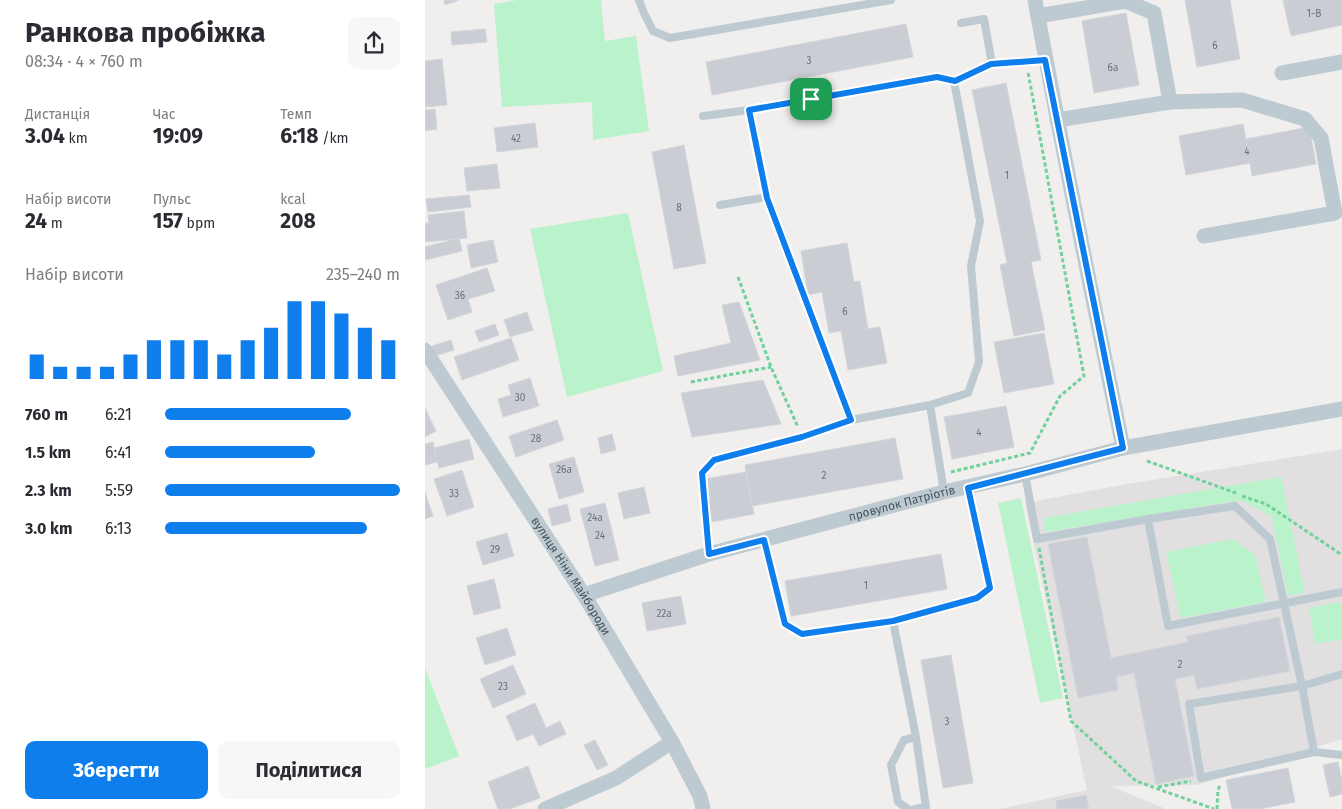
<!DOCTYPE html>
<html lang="uk">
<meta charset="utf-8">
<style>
:root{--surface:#fff;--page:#f7f7f7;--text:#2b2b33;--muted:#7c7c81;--accent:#0d7eec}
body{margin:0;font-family:"Fira Sans",sans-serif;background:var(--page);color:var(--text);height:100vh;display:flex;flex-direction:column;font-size:19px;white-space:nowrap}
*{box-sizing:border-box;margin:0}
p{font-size:16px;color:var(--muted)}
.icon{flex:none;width:28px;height:28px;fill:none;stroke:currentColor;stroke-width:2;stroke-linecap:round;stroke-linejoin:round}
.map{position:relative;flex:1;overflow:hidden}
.sheet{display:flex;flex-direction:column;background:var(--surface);width:425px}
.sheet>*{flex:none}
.pin{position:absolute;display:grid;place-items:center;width:42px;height:42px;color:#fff;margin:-21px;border-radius:10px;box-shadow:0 2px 8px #0006}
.round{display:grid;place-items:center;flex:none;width:52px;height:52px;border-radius:10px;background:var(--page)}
.summary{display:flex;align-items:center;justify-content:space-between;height:85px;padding:0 25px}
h1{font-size:28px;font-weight:700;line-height:38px}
.metrics{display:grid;grid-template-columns:repeat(3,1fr);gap:8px;height:85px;padding:5px 25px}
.metrics div{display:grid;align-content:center}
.metrics b{font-size:21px;font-weight:700}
.metrics small{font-size:14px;font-weight:400}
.metrics p{font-size:14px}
.chart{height:140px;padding:10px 25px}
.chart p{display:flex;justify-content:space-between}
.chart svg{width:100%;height:90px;margin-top:5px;stroke:var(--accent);stroke-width:6}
.button{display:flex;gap:10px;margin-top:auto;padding:10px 25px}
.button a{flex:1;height:58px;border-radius:10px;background:var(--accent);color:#fff;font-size:20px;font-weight:700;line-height:58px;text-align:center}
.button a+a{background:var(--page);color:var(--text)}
ul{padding:0 25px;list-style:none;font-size:16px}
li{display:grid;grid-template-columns:80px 60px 1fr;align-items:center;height:38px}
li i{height:12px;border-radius:6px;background:var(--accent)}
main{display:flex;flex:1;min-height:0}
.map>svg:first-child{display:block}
.education{fill:#e2dfe0}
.green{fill:#baf2cc}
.building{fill:#caced4;stroke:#d2d5db}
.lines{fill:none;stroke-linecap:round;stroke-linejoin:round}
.path{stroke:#70d29b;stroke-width:3;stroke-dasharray:4 2.5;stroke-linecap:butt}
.lane{stroke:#becad2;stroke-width:8}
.street{stroke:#becad2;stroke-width:15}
.route-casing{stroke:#fff;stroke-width:10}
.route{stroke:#0d7eec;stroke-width:6}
.labels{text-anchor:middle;stroke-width:4.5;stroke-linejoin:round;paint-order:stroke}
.number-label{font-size:10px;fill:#66727b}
.street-label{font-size:12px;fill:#45545d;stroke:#fff}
</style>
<main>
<section class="sheet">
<div class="summary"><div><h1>Ранкова пробіжка</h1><p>08:34 · 4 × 760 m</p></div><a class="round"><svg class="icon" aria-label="share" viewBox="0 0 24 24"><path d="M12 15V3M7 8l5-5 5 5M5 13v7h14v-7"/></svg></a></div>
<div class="metrics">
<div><p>Дистанція</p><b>3.04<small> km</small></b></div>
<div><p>Час</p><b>19:09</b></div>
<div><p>Темп</p><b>6:18<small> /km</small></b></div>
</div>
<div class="metrics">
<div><p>Набір висоти</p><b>24<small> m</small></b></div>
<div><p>Пульс</p><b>157<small> bpm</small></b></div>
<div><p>kcal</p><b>208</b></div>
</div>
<div class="chart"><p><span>Набір висоти</span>235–240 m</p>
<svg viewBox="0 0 160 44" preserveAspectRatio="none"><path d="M5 44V32M15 44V38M25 44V38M35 44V38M45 44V32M55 44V25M65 44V25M75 44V25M85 44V32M95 44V25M105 44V19M115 44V6M125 44V6M135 44V12M145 44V19M155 44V25"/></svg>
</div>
<ul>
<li><b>760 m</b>6:21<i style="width:79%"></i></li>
<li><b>1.5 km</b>6:41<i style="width:64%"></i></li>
<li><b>2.3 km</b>5:59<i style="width:100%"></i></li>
<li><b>3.0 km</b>6:13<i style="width:86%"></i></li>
</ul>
<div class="button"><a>Зберегти</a><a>Поділитися</a></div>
</section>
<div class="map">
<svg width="917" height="809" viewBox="0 0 917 809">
<rect width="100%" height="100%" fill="#f1eeee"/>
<path class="education" d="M917 449V739L772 785 685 786 741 809H575L662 790 600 503 702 484Z"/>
<path class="green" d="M92 0H176L180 41 211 36 224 131 168 140 167 102 77 107 69 4Z
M203 213 238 371 142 397 105 229Z
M856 477 880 592 863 596 847 517 816 500 620 532 619 518Z
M596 498 638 698 615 703 573 503Z
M808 539 830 555 841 602 756 618 741 552Z
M917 602V639L890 644 884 608Z
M0 668 34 756 0 769Z"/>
<path class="building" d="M19 0H34L20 5Z
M760 0H805L815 59 772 67Z
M858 0H917V25L866 36Z
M701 13 714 85 669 93 657 21Z
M481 24 488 57 287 95 281 62Z
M60 29 62 42 27 45 26 32Z
M17 59 22 105 0 107V61Z
M581 83 616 260 606 262 620 330 589 336 575 265 582 263 547 90Z
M10 109 12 129 0 131V110Z
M110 123 113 147 72 152 69 128Z
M818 124 821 139 884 127 891 164 827 176 825 163 761 175 754 136Z
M259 145 281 263 249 269 227 152Z
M72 164 75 188 42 191 39 168Z
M44 195 46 207 3 212 1 199Z
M39 211 42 238 0 242V223H4L3 215Z
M34 238 37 251 0 260V247Z
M68 240 73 262 46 268 42 245Z
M422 243 429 282 435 281 443 329 455 327 462 363 423 370 416 331 404 333 397 292 383 295 376 251Z
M62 268 70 291 43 299 47 312 23 320 11 285Z
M314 302 335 360 253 376 249 356 306 343 297 305Z
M102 312 108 330 85 337 79 320Z
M70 324 74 335 54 342 50 331Z
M619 333 629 384 579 393 569 342Z
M86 338 94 360 37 380 29 357Z
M26 340 29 350 10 356 7 346Z
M105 378 114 406 78 417 73 399 86 395 83 385Z
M338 380 356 424 267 437 256 393Z
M581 406 589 447 527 459 519 417Z
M0 408 11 431 0 437Z
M132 420 139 440 91 457 84 436Z
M187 434 191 450 176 454 173 438Z
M470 438 478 479 327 506 320 465Z
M44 439 49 459 14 468 9 448Z
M8 442 12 462 0 465V444Z
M149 457 159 492 134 499 124 464Z
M37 470 49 507 22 516 9 479Z
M321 472 329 514 287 522 279 479Z
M219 487 225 513 199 519 193 493Z
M0 492 8 516 0 519Z
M180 503 194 560 170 566 155 509Z
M142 504 146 521 127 526 123 509Z
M82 533 89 556 58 565 51 542Z
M662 537 686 658 763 642 762 636 854 617 865 671 772 689 769 675 750 679 769 776 731 784 709 673 691 677 693 690 653 698 623 544Z
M516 554 522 589 366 616 360 581Z
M69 579 76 608 49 615 42 586Z
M256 596 261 624 222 631 217 603Z
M82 628 91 655 60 665 51 638Z
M526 655 548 783 518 788 496 660Z
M88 665 101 694 68 708 55 679Z
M110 703 121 728 135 721 141 734 114 746 108 734 92 741 81 716Z
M170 740 183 765 172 770 159 745Z
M913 762 917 781V794L905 797 898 765Z
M103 766 115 798 85 809H73L63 782Z
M863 768 870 802 835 809H807L801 780Z
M661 795 664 809H632L631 801Z"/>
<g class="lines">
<path class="path" d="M313 277 346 367 373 427
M266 382 346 367
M722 461 811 493
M526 472 605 453 635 396 659 376 603 72
M817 496 841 504 917 555
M614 548 646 721 711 781 789 809
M342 553 360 624 368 628
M733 787 766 781
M792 809 793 790 795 785"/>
<path class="lane" d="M214 0 219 13 228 31 245 38 466 0
M536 23 559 19 567 64
M529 81 567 64 620 60
M278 116 324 110
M342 197 324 110 512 77 529 81 555 221 546 266 554 362 543 393 505 405
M295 205 342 197 426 420
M600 474 612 539 723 519 810 506 845 539 877 686 764 704 776 778 889 752 917 755
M723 519 743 626 917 592
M284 554 277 473 289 460 377 437 426 420 505 405 519 492
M377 634 468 621
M889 752 877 686 917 674
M483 809 473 802 466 765 479 740 491 737
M490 809 501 807 491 737 468 621 552 598 565 588 543 487"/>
<g class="street">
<path d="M610 0C637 150 668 299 698 448"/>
<path d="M613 16 701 1 729 13 745 102"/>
<path d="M857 73 917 62"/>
<path d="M632 120 745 102 817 100 880 119 896 138 910 213 779 236"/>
<path id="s1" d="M0 350 159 595 247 742 275 796 278 809"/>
<path id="s2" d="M159 595 284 554 519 492 600 474 698 448 917 409"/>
<path d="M120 809 191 778 247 742"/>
</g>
</g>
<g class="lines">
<defs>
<path id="route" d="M620 60 698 448 543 488 565 588 552 598 468 621 377 634 360 624 339 540 284 554 277 473 289 460 377 437 426 420 342 198 324 110 512 77 530 81 566 64Z"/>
</defs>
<use href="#route" class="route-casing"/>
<use href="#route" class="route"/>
</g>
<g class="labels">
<g class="number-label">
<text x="889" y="17">1-В</text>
<text x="790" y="49">6</text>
<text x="384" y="64">3</text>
<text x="688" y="71">6а</text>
<text x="91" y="142">42</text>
<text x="822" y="155">4</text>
<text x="582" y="179">1</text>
<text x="254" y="211">8</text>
<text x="35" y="299">36</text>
<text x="420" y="315">6</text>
<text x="95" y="401">30</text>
<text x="554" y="436">4</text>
<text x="111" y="442">28</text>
<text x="139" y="473">26а</text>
<text x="399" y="479">2</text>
<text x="29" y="497">33</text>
<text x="170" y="521">24а</text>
<text x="175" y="539">24</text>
<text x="70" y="553">29</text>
<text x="441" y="589">1</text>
<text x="239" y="617">22а</text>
<text x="755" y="668">2</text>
<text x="78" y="690">23</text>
<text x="522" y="725">3</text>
</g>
<g class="street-label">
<text dy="4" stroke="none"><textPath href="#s2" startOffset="331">провулок Патріотів</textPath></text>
<text dy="4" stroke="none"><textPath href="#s1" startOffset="269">вулиця Ніни Майбороди</textPath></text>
</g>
</g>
</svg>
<div class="pin" style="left:386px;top:99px;background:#1e9e55"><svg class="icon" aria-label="arrive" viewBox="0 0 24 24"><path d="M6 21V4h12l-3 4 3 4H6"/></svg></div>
</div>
</main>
